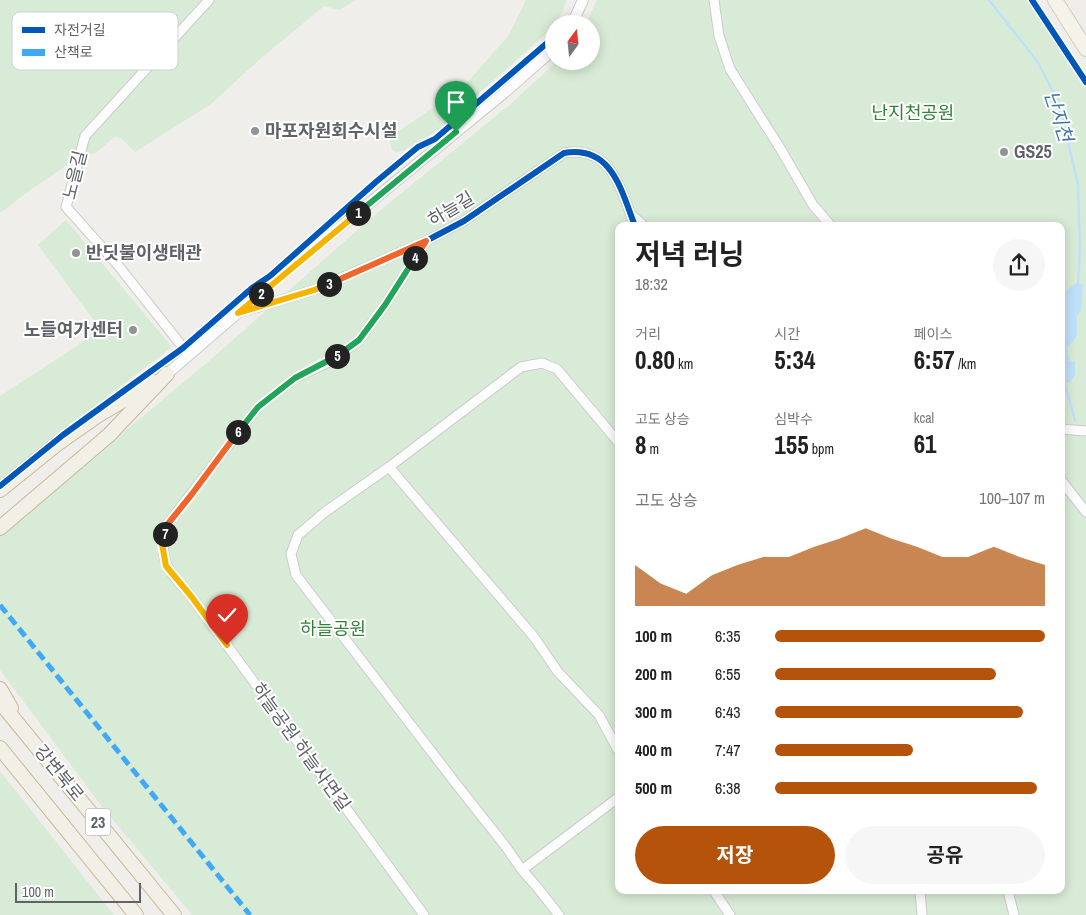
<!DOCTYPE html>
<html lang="ko">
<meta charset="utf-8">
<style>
:root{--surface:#fff;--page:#f6f6f6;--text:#222;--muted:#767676;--accent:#b45309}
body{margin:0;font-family:"Archivo Narrow","Noto Sans KR",sans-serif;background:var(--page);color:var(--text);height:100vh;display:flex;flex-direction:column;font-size:19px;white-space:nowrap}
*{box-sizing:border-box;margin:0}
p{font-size:16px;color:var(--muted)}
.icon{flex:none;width:28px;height:28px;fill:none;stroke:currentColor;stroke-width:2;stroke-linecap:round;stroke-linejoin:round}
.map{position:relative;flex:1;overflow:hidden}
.drawer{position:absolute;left:615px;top:222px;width:450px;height:672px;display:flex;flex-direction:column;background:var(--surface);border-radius:10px;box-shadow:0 2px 12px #0003}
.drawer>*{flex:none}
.needle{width:32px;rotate:15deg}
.fabs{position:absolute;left:545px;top:15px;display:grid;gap:10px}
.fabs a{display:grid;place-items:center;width:55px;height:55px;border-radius:50%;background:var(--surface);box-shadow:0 2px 12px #0003;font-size:25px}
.scale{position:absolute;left:15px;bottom:12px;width:126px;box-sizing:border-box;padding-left:5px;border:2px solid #5f6368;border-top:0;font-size:14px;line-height:18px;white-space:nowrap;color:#5f6368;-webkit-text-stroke:4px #fff;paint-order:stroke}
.pin{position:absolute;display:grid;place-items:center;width:42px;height:42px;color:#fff;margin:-51px -21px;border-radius:50% 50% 50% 0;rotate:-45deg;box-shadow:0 0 5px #0007}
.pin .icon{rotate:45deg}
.km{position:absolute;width:25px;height:25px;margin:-12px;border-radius:50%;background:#222;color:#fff;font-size:14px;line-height:25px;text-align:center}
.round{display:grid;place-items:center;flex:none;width:52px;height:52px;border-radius:26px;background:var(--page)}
.headline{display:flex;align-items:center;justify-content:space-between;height:85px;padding:0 20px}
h1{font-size:28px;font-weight:700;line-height:38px}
.metrics{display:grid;grid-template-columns:repeat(3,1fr);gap:8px;height:85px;padding:5px 20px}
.metrics div{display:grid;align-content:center}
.metrics b{font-size:25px;font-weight:700}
.metrics small{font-size:14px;font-weight:400}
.metrics p{font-size:14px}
.chart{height:140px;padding:10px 20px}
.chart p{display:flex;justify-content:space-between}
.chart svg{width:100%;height:90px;margin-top:5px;fill:var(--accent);opacity:.7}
.cta{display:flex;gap:10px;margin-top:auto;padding:10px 20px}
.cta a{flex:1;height:58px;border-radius:30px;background:var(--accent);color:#fff;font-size:20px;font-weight:700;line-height:58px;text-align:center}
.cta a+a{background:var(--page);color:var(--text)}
ul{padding:0 20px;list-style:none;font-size:16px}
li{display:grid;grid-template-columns:80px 60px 1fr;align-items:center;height:38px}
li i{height:12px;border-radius:6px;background:var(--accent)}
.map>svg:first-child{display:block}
.green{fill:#d8ebd6;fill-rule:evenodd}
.water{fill:#bfe0f9}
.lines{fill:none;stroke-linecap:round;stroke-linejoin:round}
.stream{stroke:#bfe0f9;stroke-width:2.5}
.minor-casing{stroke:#cbcccc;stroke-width:11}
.tertiary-casing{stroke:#cbcccc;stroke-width:12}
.primary-casing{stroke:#d7ceb8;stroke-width:16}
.trunk-casing{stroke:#c8b996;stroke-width:16}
.minor{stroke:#fdfcfc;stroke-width:9}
.tertiary{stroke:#fdfcfc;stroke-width:10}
.primary{stroke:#f4f2e9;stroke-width:14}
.trunk{stroke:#f2f0e6;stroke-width:14}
.quiet{stroke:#3fa9f5;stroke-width:5;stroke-dasharray:10 5;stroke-linecap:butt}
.cycleway-casing{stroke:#fff;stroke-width:9}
.cycleway{stroke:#0057b8;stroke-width:6}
.split-1-casing{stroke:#fff;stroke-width:10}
.split-2-casing{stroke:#fff;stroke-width:10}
.split-3-casing{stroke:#fff;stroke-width:10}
.split-4-casing{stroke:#fff;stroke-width:10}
.split-5-casing{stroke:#fff;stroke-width:10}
.split-6-casing{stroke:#fff;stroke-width:10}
.split-7-casing{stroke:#fff;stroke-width:10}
.split-8-casing{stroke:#fff;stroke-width:10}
.split-1{stroke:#22a559;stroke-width:6}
.split-2{stroke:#f5b400;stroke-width:6}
.split-3{stroke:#f5b400;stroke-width:6}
.split-4{stroke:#f0652b;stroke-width:6}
.split-5{stroke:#22a559;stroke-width:6}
.split-6{stroke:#22a559;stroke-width:6}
.split-7{stroke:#f0652b;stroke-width:6}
.split-8{stroke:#f5b400;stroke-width:6}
.poi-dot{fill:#919496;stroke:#fff;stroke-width:2}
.labels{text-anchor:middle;stroke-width:4;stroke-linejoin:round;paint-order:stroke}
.shield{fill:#fff;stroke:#8f9295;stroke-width:1}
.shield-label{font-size:16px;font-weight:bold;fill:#5f6368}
.park-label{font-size:18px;fill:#348238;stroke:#fff}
.poi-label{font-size:18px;font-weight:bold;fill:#5f6368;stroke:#fff;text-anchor:start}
.street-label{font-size:18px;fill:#5f6368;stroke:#fff}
.water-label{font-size:19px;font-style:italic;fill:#4174aa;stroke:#fff}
.key{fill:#fff;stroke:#cfd0d2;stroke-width:1}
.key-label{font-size:14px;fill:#5f6368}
</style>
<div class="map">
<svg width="1086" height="915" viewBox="0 0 1086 915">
<rect width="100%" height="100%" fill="#efeeea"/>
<path class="green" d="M0 0H356L339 10 324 6 259 60 211 104 135 152 121 138 114 137 96 153 79 157 33 188 0 213Z
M526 0H567L562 13 555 24H554L552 28 437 131 402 151 396 152 392 150 390 142 393 135 463 87 509 35Z
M597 0H1029L1086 87V915H192L104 809 0 670V536L210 360 370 219 513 102 557 61H591V24H586ZM619 226H1061V891H619Z
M66 220 172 347 0 479V396L101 330 38 245Z
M0 771 114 915H0Z"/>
<path class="water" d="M1076 283 1083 284 1081 311 1077 316V336L1067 348 1070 361 1075 362V375L1070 382 1061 384V295Z"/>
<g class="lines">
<path class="stream" d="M989 0 1037 61 1059 103 1078 185 1080 247 1078 286
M1064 381 1075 420"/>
<defs>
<path id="minor" d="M714 0 719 36 730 69 780 148 813 205 831 226
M632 215 644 226
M238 313 314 290 426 241 464 221 564 153C612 145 621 190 635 226
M189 355 117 264 66 207 85 136 209 0
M1061 429 1086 431
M389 467 534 637 558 672 599 715 619 752
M1061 480 1086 512
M522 870 619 797
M714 891 730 915
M920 891 922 915
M1008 891 1014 915
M424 915 191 596C168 569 157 563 167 525L258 407 295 378 333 360 359 340 385 305 426 241
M559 915 537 887 522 870 506 847 457 785 296 575 291 554 298 535 325 512 389 467 521 367 542 363 557 369 619 443"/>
<path id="tertiary" d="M572 24 583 0
M167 374 290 268 504 93 554 49"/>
<path id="primary" d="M1055 0 1086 49"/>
<path id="trunk" d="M0 490 57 444 97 416 154 382
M0 528 109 435 167 374
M0 689 11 708
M0 702 174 915
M0 748 136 915"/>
</defs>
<use href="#minor" class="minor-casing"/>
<use href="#tertiary" class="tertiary-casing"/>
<use href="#primary" class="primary-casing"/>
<use href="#trunk" class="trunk-casing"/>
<use href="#minor" class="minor"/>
<use href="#tertiary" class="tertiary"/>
<use href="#primary" class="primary"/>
<use href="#trunk" class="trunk"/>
<path class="quiet" d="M0 605 250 915"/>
<defs>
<path id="cycleway" d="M1032 0 1086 82
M238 313 314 290 426 241 464 221 564 153C612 145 621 190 635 226
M0 486 63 435 183 348 252 288 270 276 377 181 418 147 435 139 554 37"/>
</defs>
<use href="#cycleway" class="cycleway-casing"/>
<use href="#cycleway" class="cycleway"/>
</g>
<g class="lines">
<defs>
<path id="split-1" d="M358 213 456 132"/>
<path id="split-2" d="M261 294 358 213"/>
<path id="split-3" d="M261 294 238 313 314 290 329 284"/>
<path id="split-4" d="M329 284 426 241 415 258"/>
<path id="split-5" d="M337 356 359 340 385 305 415 258"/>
<path id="split-6" d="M238 432 258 407 295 378 337 356"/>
<path id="split-7" d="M165 534 167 525 192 494 238 432"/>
<path id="split-8" d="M165 534 162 544 166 566 191 596 227 645"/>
</defs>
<use href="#split-1" class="split-1-casing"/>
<use href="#split-2" class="split-2-casing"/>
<use href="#split-3" class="split-3-casing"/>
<use href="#split-4" class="split-4-casing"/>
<use href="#split-5" class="split-5-casing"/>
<use href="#split-6" class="split-6-casing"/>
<use href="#split-7" class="split-7-casing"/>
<use href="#split-8" class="split-8-casing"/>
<use href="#split-1" class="split-1"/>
<use href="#split-2" class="split-2"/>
<use href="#split-3" class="split-3"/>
<use href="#split-4" class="split-4"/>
<use href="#split-5" class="split-5"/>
<use href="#split-6" class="split-6"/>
<use href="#split-7" class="split-7"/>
<use href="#split-8" class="split-8"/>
</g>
<g class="poi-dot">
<circle cx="255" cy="131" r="5"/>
<circle cx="1004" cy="152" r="5"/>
<circle cx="76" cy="253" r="5"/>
<circle cx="133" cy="330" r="5"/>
</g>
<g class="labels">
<rect class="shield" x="85.5" y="808.5" width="25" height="27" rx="4"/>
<g class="shield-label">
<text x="98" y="828">23</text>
</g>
<g class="park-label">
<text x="913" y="119">난지천공원</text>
<text x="333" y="635">하늘공원</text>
</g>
<g class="poi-label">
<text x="265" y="137">마포자원회수시설</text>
<text x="1014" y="158">GS25</text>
<text x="86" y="259">반딧불이생태관</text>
<text x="123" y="336" text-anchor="end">노들여가센터</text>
</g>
<g class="street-label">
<text transform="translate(75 175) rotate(-76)" y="6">노을길</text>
<text transform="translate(451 209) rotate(-31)" y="6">하늘길</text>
<text transform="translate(301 747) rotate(54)" y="6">하늘공원 하늘사면길</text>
<text transform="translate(59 773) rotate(51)" y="6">강변북로</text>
</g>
<g class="water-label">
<text transform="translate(1059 116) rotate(72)" y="7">난지천</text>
</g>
</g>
<rect x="12" y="12" width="166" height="58" rx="8" class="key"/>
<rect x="22" y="27" width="23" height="6" fill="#0057b8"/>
<rect x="22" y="49" width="23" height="7" fill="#3fa9f5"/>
<g class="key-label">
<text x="54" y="35">자전거길</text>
<text x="54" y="57">산책로</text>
</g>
</svg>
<div class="fabs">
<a><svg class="needle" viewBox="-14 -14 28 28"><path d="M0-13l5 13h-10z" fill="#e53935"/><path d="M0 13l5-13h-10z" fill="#767676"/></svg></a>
</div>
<div class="scale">100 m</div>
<div class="pin" style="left:456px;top:132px;background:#1e9e55"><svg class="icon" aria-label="arrive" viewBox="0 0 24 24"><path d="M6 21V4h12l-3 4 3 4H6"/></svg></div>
<div class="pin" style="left:227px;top:645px;background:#d93025"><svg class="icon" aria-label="check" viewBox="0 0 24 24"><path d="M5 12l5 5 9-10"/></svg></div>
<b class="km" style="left:358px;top:213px">1</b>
<b class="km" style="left:261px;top:294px">2</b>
<b class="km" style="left:329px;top:284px">3</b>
<b class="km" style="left:415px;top:258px">4</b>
<b class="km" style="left:337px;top:356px">5</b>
<b class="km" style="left:238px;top:432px">6</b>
<b class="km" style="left:165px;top:534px">7</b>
<section class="drawer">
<div class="headline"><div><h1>저녁 러닝</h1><p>18:32</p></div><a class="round"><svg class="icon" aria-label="share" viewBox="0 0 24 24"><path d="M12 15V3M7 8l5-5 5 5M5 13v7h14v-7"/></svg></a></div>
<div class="metrics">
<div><p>거리</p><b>0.80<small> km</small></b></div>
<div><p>시간</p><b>5:34</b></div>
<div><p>페이스</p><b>6:57<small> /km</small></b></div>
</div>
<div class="metrics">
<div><p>고도 상승</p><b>8<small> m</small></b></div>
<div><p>심박수</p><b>155<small> bpm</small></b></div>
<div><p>kcal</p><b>61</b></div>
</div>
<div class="chart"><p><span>고도 상승</span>100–107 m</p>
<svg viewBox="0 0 160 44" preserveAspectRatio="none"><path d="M0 44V24L10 33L20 38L30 29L40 24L50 20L60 20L70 15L80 11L90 6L100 11L110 15L120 20L130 20L140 15L150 20L160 24V44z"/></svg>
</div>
<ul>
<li><b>100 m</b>6:35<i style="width:100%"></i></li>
<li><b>200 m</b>6:55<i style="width:82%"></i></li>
<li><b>300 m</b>6:43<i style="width:92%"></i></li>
<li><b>400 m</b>7:47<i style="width:51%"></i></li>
<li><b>500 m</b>6:38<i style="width:97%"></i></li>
</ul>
<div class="cta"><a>저장</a><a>공유</a></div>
</section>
</div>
